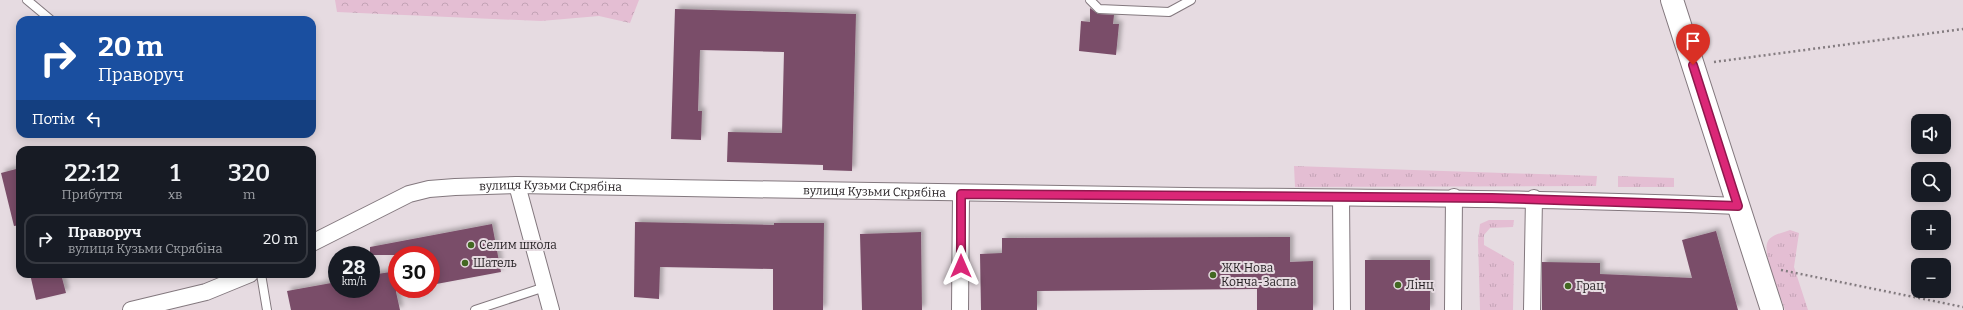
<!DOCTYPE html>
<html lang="uk">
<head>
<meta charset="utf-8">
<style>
	:root { --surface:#171b24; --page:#242831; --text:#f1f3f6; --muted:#9ea1a6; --line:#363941 }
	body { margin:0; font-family:Bitter,serif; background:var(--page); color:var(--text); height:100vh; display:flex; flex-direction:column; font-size:15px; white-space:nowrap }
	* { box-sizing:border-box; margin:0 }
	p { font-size:13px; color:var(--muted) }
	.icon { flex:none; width:22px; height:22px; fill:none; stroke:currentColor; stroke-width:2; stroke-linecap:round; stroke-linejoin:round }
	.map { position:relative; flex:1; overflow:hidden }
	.side { position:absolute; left:16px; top:146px; width:300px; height:132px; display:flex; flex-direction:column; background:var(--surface); border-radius:12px; box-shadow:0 2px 10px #0003 }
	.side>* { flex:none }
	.top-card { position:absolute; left:16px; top:16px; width:300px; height:122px; border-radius:12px; box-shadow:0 2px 10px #0003; background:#1a4fa0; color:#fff; overflow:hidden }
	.buttons { position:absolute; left:1911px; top:114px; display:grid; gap:8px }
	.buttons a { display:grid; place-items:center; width:40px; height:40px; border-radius:8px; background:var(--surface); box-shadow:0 2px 10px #0003; font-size:20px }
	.speed { position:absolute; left:328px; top:246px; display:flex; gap:8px; font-size:20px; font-weight:700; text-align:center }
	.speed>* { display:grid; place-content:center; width:52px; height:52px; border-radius:50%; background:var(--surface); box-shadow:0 2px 10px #0003; line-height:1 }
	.speed small { font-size:10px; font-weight:400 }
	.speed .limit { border:6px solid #d22; background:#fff; color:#111 }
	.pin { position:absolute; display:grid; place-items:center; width:34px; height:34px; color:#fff; margin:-41px -17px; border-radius:50% 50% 50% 0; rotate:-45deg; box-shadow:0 0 4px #0007 }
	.pin .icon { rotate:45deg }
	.me { position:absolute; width:44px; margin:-22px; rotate:0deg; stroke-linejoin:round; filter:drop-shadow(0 0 3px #0008) }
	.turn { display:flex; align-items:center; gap:14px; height:84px; padding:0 16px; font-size:18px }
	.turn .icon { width:52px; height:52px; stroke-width:2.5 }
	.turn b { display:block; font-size:28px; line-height:34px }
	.then { display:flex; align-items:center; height:38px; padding:0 16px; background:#0003; gap:8px; font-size:15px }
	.eta { display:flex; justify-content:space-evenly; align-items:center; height:68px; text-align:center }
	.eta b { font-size:24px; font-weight:600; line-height:28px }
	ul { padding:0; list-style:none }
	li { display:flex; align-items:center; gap:12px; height:50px; margin:0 8px 6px; padding:0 8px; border:2px solid var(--line); border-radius:12px }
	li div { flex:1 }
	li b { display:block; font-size:15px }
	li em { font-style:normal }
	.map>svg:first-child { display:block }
	.grass { fill:url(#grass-tufts) }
	.forest { fill:url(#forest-crowns) }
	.building { fill:#7a4e69; filter:url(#shadow) }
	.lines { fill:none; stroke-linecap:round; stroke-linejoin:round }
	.lane-casing { stroke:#83787e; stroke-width:10 }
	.street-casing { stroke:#83787e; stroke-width:18 }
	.secondary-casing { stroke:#83787e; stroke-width:24 }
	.path { stroke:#847c80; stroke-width:2.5; stroke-dasharray:2 3; stroke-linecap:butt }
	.lane { stroke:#fff; stroke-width:8 }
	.street { stroke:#fff; stroke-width:16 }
	.secondary { stroke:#fff; stroke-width:22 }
	.route-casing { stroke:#8e194d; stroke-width:10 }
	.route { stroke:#db2777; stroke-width:7 }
	.poi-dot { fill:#436822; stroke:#e6dbe1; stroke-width:1.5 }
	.labels { text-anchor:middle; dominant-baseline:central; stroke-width:4; stroke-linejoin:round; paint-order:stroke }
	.street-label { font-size:12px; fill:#241f22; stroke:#e6dbe1 }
	.poi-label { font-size:12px; fill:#241f22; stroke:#e6dbe1; text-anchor:start }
</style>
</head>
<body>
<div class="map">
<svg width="1963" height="310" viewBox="0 0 1963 310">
	<defs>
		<pattern id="grass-tufts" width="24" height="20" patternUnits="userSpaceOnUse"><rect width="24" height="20" fill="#e4bed3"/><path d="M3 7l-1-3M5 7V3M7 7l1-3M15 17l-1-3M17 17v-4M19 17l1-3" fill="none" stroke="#c3a3b5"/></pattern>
		<pattern id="forest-crowns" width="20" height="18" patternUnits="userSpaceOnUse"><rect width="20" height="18" fill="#e4bed3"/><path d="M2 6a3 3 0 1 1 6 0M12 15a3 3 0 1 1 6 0" fill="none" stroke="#c3a3b5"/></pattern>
		<filter id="shadow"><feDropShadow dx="3.5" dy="-3.5" stdDeviation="2" flood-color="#0004"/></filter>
	</defs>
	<rect width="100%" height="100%" fill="#e6dbe1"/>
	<!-- grass -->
	<path class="grass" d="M 1294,166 L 1597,176 L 1596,186 L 1295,187 Z
		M 1618,176 L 1674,178 L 1674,187 L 1618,187 Z
		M 1489,220 L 1514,220 L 1513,227 L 1490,228 L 1484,235 L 1484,245 L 1514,262 L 1513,310 L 1480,310 L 1478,240 L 1480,224 Z
		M 1790,230 L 1799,233 L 1794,267 L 1808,310 L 1785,310 C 1781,296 1761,253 1768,241 C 1772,234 1783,233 1790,230 Z"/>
	<!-- forest -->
	<path class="forest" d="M 335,0 L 639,0 L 630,23 L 599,16 L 541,21 L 337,12 Z"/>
	<!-- building -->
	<path class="building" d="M 1090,8 L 1098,14 L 1114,15 L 1113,24 L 1119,24 L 1116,55 L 1079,51 L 1081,21 L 1090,22 Z
		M 675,9 L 856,14 L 852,171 L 823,170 L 823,165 L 727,162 L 728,132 L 782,133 L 784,52 L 700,50 L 698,111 L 702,111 L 701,140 L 671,139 Z
		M 20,168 L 20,225 L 14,226 L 1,173 Z
		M 635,222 L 774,225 L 774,223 L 824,223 L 823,310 L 773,310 L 773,269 L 660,267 L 659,299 L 634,297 Z
		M 492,224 L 501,272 L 431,285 L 431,255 L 370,255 L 370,247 Z
		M 1716,231 L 1738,310 L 1542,310 L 1542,262 L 1600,263 L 1600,274 L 1692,278 L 1682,240 Z
		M 921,232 L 922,310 L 862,310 L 860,234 Z
		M 1290,237 L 1290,262 L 1313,261 L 1313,310 L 1257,310 L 1257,289 L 1037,291 L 1037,310 L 981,310 L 980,254 L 1002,253 L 1002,238 Z
		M 1365,260 L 1430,260 L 1430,310 L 1365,310 Z
		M 397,271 L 396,292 L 400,310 L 291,310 L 287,291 L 337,282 L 337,289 L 371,289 L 371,275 Z
		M 30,274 L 61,274 L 66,293 L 36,300 Z"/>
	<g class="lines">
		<!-- lane casing -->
		<g class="lane-casing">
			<path id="lane" d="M 27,0 L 51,20
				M 1090,0 L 1099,9 L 1169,12 L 1191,0
				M 261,274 L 267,310
				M 475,310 L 545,287"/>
		</g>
		<!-- street casing -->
		<g class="street-casing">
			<g id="street">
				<path d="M 517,185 L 551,310"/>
				<path d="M 1341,198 L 1342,310"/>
				<path id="s1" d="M 312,243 L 409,194 L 429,189 L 455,187 L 517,185 C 740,189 963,194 1186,196 C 1370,198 1554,198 1738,206"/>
				<path d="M 131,310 L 206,292 L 250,274"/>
				<path d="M 960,310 L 961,194"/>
				<path d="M 1453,310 L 1454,197"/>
				<path d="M 1532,310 L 1534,198"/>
			</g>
		</g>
		<!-- secondary casing -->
		<g class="secondary-casing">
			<path id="secondary" d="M 1672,0 L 1772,310"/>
		</g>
		<!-- path -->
		<path class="path" d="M 1714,62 L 1963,29
			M 1781,270 L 1963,307"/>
		<!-- lane -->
		<use href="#lane" class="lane"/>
		<!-- street -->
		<use href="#street" class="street"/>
		<!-- secondary -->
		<use href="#secondary" class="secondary"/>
	</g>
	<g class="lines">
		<!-- route casing -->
		<g class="route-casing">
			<path id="route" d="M 961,266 L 961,194 L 1492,198 L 1738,206 L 1693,65"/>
		</g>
		<!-- route -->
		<use href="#route" class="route"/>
	</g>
	<!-- markers -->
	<g class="poi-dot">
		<circle cx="471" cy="245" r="4"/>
		<circle cx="465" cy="263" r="4"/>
		<circle cx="1213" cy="275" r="4"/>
		<circle cx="1398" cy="285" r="4"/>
		<circle cx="1568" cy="286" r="4"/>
	</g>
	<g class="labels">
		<!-- street labels -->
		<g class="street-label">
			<text stroke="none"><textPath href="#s1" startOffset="251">вулиця Кузьми Скрябіна</textPath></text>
			<text stroke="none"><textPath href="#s1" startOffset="575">вулиця Кузьми Скрябіна</textPath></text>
		</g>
		<!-- poi labels -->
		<g class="poi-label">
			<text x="479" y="245">Селим школа</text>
			<text x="473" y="263">Шатель</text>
			<text x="1221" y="268">ЖК Нова<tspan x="1221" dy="14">Конча-Заспа</tspan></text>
			<text x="1406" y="285">Лінц</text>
			<text x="1576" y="286">Грац</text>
		</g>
	</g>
</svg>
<div class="buttons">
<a><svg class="icon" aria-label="sound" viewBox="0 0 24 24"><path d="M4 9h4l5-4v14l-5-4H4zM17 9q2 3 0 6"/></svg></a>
<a><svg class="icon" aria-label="search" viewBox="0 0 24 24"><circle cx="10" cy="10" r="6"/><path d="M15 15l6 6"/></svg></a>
<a>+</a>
<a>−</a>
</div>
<div class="speed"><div>28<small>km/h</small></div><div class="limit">30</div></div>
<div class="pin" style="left:1693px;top:65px;background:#d93025"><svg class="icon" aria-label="arrive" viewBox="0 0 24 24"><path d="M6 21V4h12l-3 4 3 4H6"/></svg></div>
<svg class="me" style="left:961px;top:266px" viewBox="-20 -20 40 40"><path d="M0-17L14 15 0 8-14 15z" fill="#db2777" stroke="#fff" stroke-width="4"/></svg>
<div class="top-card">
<div class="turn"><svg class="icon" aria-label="right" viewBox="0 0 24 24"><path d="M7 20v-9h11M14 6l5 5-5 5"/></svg><div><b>20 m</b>Праворуч</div></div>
<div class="then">Потім<svg class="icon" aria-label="left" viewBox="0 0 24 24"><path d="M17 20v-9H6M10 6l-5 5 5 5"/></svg></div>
</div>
<section class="side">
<div class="eta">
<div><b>22:12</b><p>Прибуття</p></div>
<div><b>1</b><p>хв</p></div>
<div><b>320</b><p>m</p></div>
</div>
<ul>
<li><svg class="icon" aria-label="right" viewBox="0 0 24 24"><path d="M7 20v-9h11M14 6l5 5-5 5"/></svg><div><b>Праворуч</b><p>вулиця Кузьми Скрябіна</p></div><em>20 m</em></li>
</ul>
</section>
</div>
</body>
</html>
